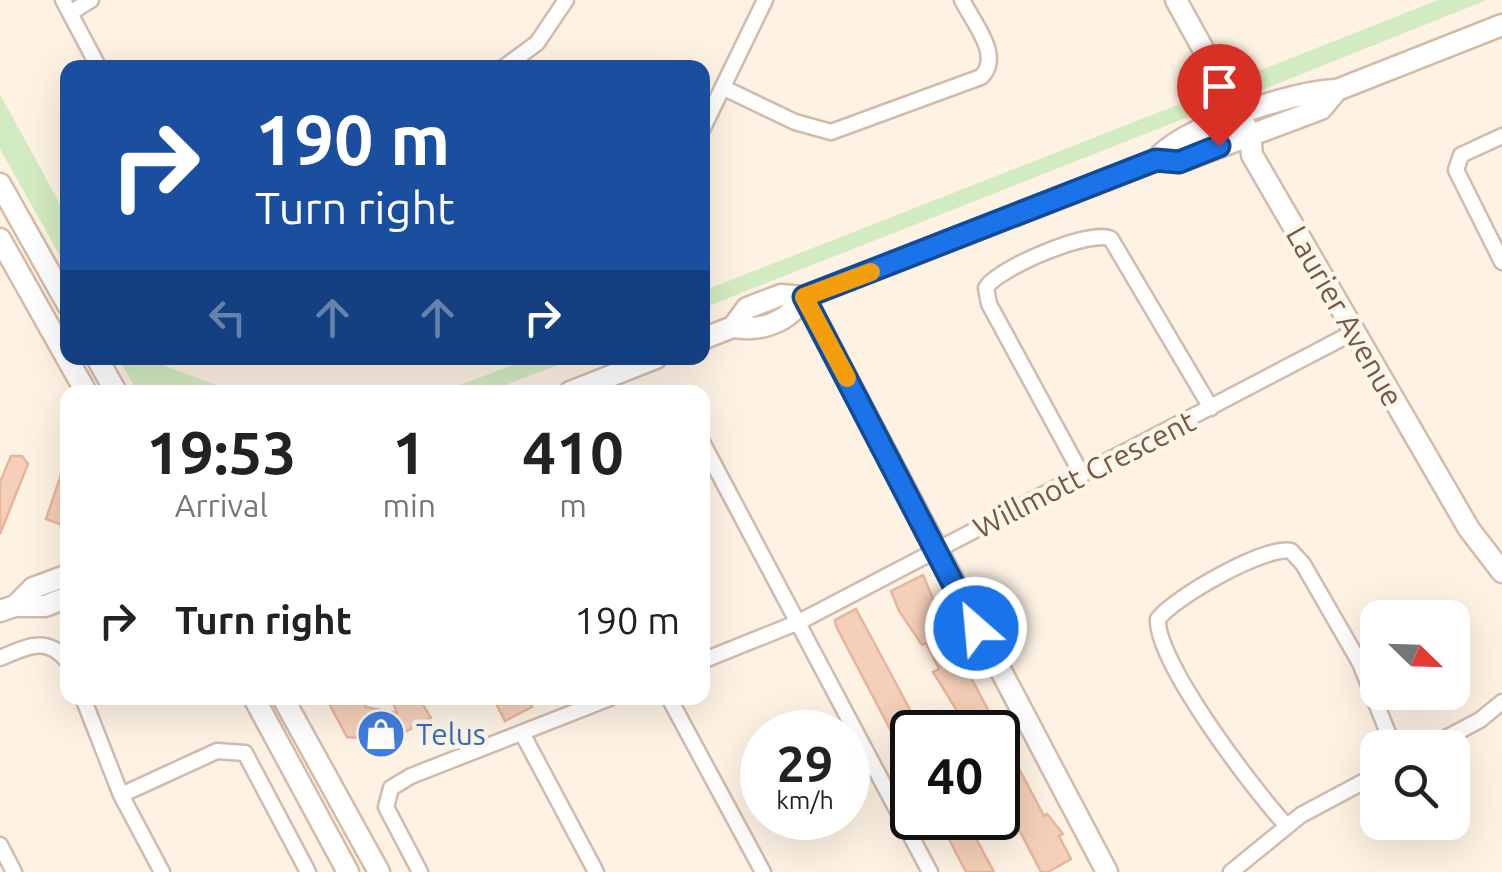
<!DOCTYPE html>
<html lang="en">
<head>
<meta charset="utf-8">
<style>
	:root { --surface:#fff; --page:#f2f2f2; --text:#222; --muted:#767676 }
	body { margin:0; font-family:Ubuntu,sans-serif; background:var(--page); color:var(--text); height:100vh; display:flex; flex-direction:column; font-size:38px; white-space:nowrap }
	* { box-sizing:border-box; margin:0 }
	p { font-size:32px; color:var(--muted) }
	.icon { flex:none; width:55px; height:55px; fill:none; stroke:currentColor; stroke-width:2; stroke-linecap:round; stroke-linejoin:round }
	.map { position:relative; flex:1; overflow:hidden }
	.sheet { position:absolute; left:60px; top:385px; width:650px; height:320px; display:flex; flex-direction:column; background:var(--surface); border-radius:20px; box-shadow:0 10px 40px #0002 }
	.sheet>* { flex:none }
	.guide { position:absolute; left:60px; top:60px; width:650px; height:305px; border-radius:20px; box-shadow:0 10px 40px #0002; background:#1a4fa0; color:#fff; overflow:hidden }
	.needle { width:65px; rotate:113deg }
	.fabs { position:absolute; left:1360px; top:600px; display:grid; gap:20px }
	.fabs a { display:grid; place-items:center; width:110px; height:110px; border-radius:20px; background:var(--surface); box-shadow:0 10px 40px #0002; font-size:50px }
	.speed { position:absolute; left:740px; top:710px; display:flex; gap:20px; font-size:50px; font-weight:700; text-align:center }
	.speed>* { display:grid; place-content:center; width:130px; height:130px; border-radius:50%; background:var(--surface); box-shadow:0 10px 40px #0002; line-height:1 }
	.speed small { font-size:25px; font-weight:400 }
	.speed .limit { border:5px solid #111; border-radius:15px; background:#fff; color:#111 }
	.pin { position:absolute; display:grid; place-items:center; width:85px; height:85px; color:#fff; margin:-102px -42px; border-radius:50% 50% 50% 0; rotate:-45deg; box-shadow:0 0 10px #0007 }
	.pin .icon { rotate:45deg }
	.me { position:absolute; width:110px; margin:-55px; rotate:333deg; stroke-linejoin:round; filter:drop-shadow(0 0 8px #0008) }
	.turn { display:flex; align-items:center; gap:35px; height:210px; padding:0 30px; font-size:45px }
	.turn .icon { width:130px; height:130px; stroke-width:2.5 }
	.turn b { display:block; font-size:70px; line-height:85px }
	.lanes { display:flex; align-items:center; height:95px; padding:0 30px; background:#0003; justify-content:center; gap:50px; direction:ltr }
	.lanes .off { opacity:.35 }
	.eta { display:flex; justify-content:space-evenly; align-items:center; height:170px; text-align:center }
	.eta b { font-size:60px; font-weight:700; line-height:70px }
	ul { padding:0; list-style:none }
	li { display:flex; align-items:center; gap:30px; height:130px; padding:0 30px }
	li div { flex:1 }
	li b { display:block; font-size:38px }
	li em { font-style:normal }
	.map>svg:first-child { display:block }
	.green { fill:#d3ebc0 }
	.building { fill:#f4cfb9; stroke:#e7b599; stroke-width:2.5 }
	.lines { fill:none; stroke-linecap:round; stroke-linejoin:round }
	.street-casing { stroke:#d1bbac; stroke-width:19 }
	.secondary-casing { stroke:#d4bba8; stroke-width:25 }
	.street { stroke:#fff; stroke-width:14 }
	.secondary { stroke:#fff; stroke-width:20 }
	.route-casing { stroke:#114b97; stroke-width:25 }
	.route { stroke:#1a73e8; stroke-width:18 }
	.slow { stroke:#f59e0b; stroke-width:18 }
	.labels { text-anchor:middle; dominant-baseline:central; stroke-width:9; stroke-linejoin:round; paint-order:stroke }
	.street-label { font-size:30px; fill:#765748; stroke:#fff6ea }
	.shop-label { font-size:30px; fill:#366cbe; stroke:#fff6ea; text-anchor:start }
</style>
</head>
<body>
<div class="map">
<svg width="1502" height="872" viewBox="0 0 1502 872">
	<rect width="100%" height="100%" fill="#fdf2e3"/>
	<!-- green -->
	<path class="green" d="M 1438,0 L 1487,0 L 1257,92 L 1241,78 Z
		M 0,94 L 67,217 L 67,268 L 0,149 Z
		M 1185,102 L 1188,117 L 703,308 L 703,291 Z
		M 118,358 L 144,358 L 235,392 L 138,392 Z
		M 531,358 L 576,358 L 487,392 L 442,392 Z"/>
	<!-- building -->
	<path class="building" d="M 11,456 L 22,456 L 28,464 L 0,534 L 0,482 Z
		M 67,457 L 68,457 L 68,527 L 46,519 Z
		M 923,575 L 947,632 L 1044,816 L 1047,814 L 1063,834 L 1059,836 L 1071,859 L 1048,872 L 1041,872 L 998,789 L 998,732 L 970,732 L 933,672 L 939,669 L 926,643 L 922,645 L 899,611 L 891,591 Z
		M 856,609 L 922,732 L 912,732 L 912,771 L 836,626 L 835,620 Z
		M 326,698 L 359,698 L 366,707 L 397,713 L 391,698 L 419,698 L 431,718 L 390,740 L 347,737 Z
		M 493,698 L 527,698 L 532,707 L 505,721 Z
		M 938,818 L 965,818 L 994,872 L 966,872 Z"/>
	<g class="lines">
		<!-- street casing -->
		<g class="street-casing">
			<path id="street" d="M 63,0 L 99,68
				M 70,13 L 91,0
				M 503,68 L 537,43 L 566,0
				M 724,88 L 795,122 L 831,132 L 981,77 C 1003,57 973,22 962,0
				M 702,130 L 765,0
				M 1502,136 L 1461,155 L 1456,170 L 1502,262
				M 702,442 L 930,872
				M 1082,475 L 989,304 L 986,288 C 997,268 1093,228 1111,239 L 1211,408
				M 0,658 C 27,647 47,635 68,662
				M 702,661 L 799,622 L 1354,332
				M 83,698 L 121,795 L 162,872
				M 669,698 L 763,872
				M 522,733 L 596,872
				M 1427,748 L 1480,720 L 1502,702
				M 121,795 L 217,751 L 245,753 L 308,872
				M 1287,826 C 1256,793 1155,661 1158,619 C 1173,598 1266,545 1291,551 L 1303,564 L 1360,663 L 1394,748
				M 0,845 L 14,872
				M 420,872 L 386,807 L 391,788 L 411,776 L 610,698
				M 1231,872 L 1301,815 L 1378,774"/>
		</g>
		<!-- secondary casing -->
		<g class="secondary-casing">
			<path id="secondary" d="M 1176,0 L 1250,134 L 1252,155 L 1469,529 L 1502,572
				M 1156,160 C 1181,128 1296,90 1337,90 L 1502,25
				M 0,184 L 68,305
				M 0,239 L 86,392
				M 804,297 L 1107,872
				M 733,327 C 761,332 789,322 804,297
				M 702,339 L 733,327 L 747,308 L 781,295 L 804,297 L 1156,160 L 1179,162 L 1321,109 L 1337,90
				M 97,358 L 116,392
				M 570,392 L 656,358
				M 15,606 L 45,606 L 68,597
				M 0,611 L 15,606 L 33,588 L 68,575
				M 254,698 L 348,872
				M 283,698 L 379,872"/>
		</g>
		<!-- street -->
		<use href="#street" class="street"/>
		<!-- secondary -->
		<use href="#secondary" class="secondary"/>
	</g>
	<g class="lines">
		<!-- route casing -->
		<g class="route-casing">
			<path id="route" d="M 976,628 L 804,297 L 1156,160 L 1179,162 L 1219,146"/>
		</g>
		<!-- route -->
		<use href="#route" class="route"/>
		<!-- slow -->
		<path class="slow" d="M 847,378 L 804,297 L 871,272"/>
	</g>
	<!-- icons -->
	<defs>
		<g id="shop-disc" transform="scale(2.5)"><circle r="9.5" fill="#3f7fe0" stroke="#fff6ea"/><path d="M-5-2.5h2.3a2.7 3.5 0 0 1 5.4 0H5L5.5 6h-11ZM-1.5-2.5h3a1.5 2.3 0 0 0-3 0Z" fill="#fff"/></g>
	</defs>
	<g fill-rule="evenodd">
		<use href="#shop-disc" x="381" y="734"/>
	</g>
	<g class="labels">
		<!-- street labels -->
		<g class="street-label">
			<text transform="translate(1345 316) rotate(60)">Laurier Avenue</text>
			<text transform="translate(1084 474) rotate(-27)">Willmott Crescent</text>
		</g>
		<!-- shop labels -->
		<g class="shop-label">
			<text x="416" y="734">Telus</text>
		</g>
	</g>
</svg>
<div class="fabs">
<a><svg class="needle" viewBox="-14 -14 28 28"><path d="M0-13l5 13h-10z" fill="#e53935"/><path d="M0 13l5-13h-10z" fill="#767676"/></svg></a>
<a><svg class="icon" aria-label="search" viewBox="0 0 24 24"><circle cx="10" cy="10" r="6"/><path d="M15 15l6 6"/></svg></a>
</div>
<div class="speed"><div>29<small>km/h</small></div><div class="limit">40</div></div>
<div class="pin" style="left:1219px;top:146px;background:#d93025"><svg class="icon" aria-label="arrive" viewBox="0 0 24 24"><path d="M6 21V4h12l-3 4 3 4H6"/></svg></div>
<svg class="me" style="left:976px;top:628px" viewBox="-20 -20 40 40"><circle r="17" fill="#1a73e8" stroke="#fff" stroke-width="3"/><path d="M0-11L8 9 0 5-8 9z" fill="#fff"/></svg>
<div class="guide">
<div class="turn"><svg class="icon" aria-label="right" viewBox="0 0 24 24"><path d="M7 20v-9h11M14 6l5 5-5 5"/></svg><div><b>190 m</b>Turn right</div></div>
<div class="lanes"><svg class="icon off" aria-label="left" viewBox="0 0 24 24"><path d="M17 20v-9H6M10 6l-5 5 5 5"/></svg><svg class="icon off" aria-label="ahead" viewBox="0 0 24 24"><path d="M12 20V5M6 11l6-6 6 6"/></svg><svg class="icon off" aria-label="ahead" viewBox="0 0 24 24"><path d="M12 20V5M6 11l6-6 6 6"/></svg><svg class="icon" aria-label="right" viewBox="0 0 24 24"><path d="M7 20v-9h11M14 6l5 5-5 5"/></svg></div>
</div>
<section class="sheet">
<div class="eta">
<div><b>19:53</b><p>Arrival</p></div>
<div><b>1</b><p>min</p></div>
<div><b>410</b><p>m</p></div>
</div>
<ul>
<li><svg class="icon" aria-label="right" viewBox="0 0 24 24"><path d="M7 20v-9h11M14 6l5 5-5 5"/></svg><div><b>Turn right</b></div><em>190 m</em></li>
</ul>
</section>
</div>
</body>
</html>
